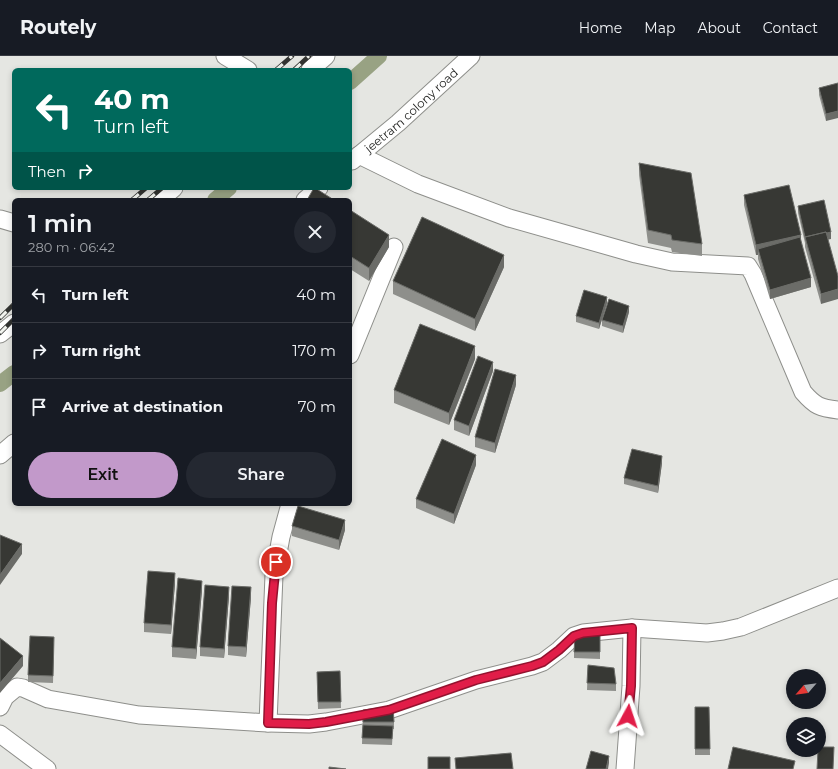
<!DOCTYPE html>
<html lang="en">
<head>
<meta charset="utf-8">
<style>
	:root { --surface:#171b24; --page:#242831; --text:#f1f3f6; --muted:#9ea1a6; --line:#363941; --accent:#c299ca }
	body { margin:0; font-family:Montserrat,sans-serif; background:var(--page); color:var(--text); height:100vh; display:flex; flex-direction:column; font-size:15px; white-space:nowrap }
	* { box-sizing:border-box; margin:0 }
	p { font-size:13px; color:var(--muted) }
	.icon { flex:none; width:22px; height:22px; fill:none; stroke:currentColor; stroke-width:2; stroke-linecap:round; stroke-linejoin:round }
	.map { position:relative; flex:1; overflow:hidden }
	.drawer { position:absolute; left:12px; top:142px; width:340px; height:308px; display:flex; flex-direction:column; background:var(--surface); border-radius:6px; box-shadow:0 2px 6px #0003 }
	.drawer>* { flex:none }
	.banner { position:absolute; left:12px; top:12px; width:340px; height:122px; border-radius:6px; box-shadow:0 2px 6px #0003; background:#00695c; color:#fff; overflow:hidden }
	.needle { width:26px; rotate:242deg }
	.fabs { position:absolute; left:786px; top:613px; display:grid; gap:8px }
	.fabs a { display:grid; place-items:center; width:40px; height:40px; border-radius:50%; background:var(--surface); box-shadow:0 2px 6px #0003; font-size:20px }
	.pin { position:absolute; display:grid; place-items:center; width:34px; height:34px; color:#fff; margin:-17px; border:2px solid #fff; border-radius:50%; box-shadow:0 1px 4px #0007 }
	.me { position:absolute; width:44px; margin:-22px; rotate:5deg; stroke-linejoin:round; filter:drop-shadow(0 0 3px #0008) }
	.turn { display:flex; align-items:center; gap:14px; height:84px; padding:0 16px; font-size:18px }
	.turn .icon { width:52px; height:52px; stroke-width:2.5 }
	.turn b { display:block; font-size:28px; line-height:34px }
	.then { display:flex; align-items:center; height:38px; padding:0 16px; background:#0003; gap:8px; font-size:15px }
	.round { display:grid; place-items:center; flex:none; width:42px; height:42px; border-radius:21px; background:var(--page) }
	.head { display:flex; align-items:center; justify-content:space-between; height:68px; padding:0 16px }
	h1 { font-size:24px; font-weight:600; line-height:30px }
	.primary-button { display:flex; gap:8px; margin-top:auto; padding:8px 16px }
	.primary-button a { flex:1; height:46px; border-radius:24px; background:var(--accent); color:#111; font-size:16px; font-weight:600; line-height:46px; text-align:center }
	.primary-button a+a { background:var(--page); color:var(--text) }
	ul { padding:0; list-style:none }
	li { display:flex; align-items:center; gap:12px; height:56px; padding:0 16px; border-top:1px solid var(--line) }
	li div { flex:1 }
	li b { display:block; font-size:15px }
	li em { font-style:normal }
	header { display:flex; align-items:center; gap:24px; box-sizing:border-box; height:56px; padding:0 20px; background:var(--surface); border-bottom:1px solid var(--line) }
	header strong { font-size:19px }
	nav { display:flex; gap:22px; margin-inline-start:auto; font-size:14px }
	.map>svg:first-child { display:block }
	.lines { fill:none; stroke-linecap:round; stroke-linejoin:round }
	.canal { stroke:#98a283; stroke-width:16 }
	.minor-casing { stroke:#8e8f8b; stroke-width:19 }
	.minor { stroke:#fff; stroke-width:17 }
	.rail-casing { stroke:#323331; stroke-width:4.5 }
	.rail { stroke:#f2f4ef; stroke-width:3; stroke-dasharray:9; stroke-linecap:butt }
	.wall { fill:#8e8f8b }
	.shaded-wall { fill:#6b6c68 }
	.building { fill:#373834; stroke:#6b6c68 }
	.route-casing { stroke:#92132f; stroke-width:10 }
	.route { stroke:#e11d48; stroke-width:7 }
	.labels { text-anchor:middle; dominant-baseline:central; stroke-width:4; stroke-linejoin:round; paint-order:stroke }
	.street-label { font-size:12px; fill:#1b1c1a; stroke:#f2f4ef }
</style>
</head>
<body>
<header>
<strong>Routely</strong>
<nav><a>Home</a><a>Map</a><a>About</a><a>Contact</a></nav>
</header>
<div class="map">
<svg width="838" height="713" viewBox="0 0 838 713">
	<rect width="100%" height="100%" fill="#e5e6e2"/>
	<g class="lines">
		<!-- canal -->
		<path class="canal" d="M 350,26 L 379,0
			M 215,144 L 229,132
			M 0,328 L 14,317"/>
		<!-- minor casing -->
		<g class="minor-casing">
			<g id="minor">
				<path d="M 225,0 L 248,14"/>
				<path d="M 310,14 L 326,0"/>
				<path d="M 359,99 L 418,128 L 509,162 L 636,198 L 672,206 L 748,210 L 753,218 L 803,336 C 815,350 820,352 838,354"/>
				<path id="s1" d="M 352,105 L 398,67 L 471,0"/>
				<path d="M 160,144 L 174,132"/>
				<path d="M 305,144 L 319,132"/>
				<path d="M 0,163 L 14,167"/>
				<path d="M 0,278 L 14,267"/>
				<path d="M 350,299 L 394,191"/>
				<path d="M 0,399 L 14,387"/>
				<path d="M 0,651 L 5,641 L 17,631 L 23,632 L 48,643 L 139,659 L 268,667 L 309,668 L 326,666 L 389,654 L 476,624 L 532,610 L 543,606 L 559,594 L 574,580 L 583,577 L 632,572 L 707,577 L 723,575 L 741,571 L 838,532"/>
				<path d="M 268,667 L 274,519 L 281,481 L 290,448"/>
				<path d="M 0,678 L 47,713"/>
				<path d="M 625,713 L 631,630 L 632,572"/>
			</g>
		</g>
		<!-- minor -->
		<use href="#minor" class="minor"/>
		<!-- rail casing -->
		<g class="rail-casing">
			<path id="rail" d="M 276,14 L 292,0
				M 294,14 L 309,0
				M 132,144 L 146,132
				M 148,144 L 162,132
				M 0,262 L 14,248
				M 0,277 L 14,263"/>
		</g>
		<!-- rail -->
		<use href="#rail" class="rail"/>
	</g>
	<!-- wall -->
	<path class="wall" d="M 838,27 L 826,65 L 819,39 L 819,32 Z
		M 639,107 L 702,188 L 702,200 L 672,196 L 671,192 L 648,187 L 639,119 Z
		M 744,139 L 801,186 L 811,231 L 770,243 L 758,203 L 758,199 L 756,199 L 744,149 Z
		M 798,150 L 831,183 L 828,183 L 821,248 L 805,191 L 805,187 L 798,157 Z
		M 350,154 L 389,191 L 369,225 L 350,213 Z
		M 504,211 L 475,275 L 393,238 L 393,225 Z
		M 607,247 L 599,273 L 576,266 L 576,260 Z
		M 629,256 L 623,277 L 602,270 L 602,264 Z
		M 475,303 L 449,369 L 394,347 L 394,334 Z
		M 493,315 L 469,380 L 454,374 L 454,364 Z
		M 516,329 L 495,397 L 475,391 L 475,381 Z
		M 662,407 L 658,437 L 624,428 L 624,422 Z
		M 476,409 L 454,468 L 416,452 L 416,443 Z
		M 292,470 L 345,474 L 339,494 L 292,480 Z
		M 175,527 L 171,578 L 144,576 L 144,567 Z
		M 202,534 L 196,603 L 172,601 L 172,591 Z
		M 229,540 L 224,602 L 200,600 L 200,591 Z
		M 251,541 L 246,601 L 228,599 L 228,590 Z
		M 600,572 L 600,603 L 574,602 L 574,596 Z
		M 54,587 L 53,627 L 28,626 L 28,619 Z
		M 588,609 L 616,628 L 616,635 L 587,634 Z
		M 340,615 L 341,652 L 318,653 L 317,616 Z
		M 695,651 L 709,651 L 710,699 L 695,699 Z
		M 363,654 L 394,666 L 394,673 L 393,673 L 392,689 L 362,688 Z"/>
	<!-- shaded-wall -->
	<path class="shaded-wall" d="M 838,55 L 838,62 L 826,65 L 826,58 Z
		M 831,176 L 831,183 L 807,188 L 805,182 Z
		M 389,179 L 389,191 L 369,225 L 369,212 Z
		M 801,179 L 801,188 L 758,193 L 758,199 L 756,199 L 756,189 Z
		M 504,199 L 504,211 L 475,275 L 475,263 Z
		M 811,222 L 811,231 L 770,243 L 770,234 Z
		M 838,233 L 838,243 L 821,248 L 821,238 Z
		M 607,241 L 607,247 L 599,273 L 599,267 Z
		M 629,250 L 629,256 L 623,277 L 623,270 Z
		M 475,290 L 475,303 L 449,369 L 449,357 Z
		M 493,306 L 493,315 L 469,380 L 469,370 Z
		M 516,319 L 516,329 L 495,397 L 495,387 Z
		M 476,399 L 476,409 L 454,468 L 454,458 Z
		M 662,400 L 662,407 L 658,437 L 658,430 Z
		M 345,464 L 345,474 L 339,494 L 339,484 Z
		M 22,488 L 22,498 L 0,529 L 0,519 Z
		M 175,517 L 175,527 L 171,578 L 171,569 Z
		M 202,525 L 202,534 L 196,603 L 196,593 Z
		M 229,531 L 229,540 L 224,602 L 224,593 Z
		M 251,531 L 251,541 L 246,601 L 246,591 Z
		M 23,600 L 23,610 L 0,637 L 0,627 Z
		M 609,700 L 609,707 L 608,713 L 606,713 Z"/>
	<!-- building -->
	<path class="building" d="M 838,27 L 838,55 L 826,58 L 819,32 Z
		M 639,107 L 691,117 L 702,188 L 672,184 L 671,179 L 648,174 Z
		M 789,129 L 801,179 L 756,189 L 744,139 Z
		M 314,132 L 315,132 L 334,144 L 307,144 Z
		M 824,144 L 831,176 L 827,177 L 826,176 L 805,181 L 798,150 Z
		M 350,154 L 389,179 L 369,212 L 350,200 Z
		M 422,161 L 504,199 L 475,263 L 393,225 Z
		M 826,176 L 838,220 L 838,233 L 821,238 L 805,181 Z
		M 800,181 L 811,222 L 770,234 L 758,193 Z
		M 584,234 L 607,241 L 599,267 L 576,260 Z
		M 609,243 L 629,250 L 623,270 L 602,264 Z
		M 420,268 L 475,290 L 449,357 L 394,334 Z
		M 478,300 L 493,306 L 469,370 L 454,364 Z
		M 495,313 L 516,319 L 495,387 L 475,381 Z
		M 442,383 L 476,399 L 454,458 L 416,443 Z
		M 632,393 L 662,400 L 658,430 L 624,422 Z
		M 298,450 L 345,464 L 339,484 L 292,470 Z
		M 0,479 L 22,488 L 0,519 Z
		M 148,515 L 175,517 L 171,569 L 144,567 Z
		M 178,522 L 202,525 L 196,593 L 172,591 Z
		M 205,529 L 229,531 L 224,593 L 200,591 Z
		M 232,530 L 251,531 L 246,591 L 228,590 Z
		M 600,572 L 600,596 L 574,596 L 575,578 Z
		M 30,580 L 54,581 L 53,620 L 28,619 Z
		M 0,582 L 23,600 L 0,627 Z
		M 588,609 L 614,612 L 616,628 L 587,627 Z
		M 340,615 L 341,646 L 318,646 L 317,616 Z
		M 393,650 L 394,666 L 363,666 L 363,654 Z
		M 695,651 L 709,651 L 710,693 L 695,693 Z
		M 363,669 L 393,670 L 392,683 L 362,682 Z
		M 733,691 L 795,705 L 793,713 L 728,713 Z
		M 819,691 L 834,691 L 833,713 L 817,713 L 818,694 L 819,694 Z
		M 591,695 L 609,700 L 606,713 L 586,713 Z
		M 511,697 L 513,713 L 456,713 L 455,702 Z
		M 428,701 L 450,701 L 450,713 L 428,713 Z
		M 329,711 L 346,713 L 329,713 Z"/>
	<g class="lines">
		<!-- route casing -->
		<g class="route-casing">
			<path id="route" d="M 276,506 L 272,547 L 268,667 L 309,668 L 326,666 L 389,654 L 476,624 L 532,610 L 543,606 L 559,594 L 574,580 L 583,577 L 632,572 L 631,630 L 628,660"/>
		</g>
		<!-- route -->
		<use href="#route" class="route"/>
	</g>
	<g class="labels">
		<!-- street labels -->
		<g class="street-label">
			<text stroke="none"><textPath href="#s1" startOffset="78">jeetram colony road</textPath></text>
		</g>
	</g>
</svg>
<div class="fabs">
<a><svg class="needle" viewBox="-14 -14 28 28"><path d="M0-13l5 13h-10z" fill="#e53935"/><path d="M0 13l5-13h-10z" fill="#9ea1a6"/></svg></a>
<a><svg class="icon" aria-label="layers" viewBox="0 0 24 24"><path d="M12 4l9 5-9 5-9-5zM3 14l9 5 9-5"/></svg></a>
</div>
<div class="pin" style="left:276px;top:506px;background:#d93025"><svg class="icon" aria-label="arrive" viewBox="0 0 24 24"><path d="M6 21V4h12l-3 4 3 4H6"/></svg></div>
<svg class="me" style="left:628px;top:660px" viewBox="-20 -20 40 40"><path d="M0-17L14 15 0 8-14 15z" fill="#e11d48" stroke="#fff" stroke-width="4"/></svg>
<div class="banner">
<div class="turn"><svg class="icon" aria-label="left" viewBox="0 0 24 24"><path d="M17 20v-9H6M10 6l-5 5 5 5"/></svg><div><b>40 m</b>Turn left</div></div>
<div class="then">Then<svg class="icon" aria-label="right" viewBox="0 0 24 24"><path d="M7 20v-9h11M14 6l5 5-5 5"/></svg></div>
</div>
<section class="drawer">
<div class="head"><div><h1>1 min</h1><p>280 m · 06:42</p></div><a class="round"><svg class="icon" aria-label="close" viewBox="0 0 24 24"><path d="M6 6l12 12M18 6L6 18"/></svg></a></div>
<ul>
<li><svg class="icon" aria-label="left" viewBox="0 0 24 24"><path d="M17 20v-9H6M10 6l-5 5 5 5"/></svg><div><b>Turn left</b></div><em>40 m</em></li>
<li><svg class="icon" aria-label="right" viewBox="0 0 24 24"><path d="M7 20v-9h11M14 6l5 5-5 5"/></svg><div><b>Turn right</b></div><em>170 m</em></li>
<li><svg class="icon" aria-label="arrive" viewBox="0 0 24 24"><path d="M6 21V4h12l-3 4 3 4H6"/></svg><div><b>Arrive at destination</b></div><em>70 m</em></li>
</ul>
<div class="primary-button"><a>Exit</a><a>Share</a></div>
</section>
</div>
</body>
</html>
